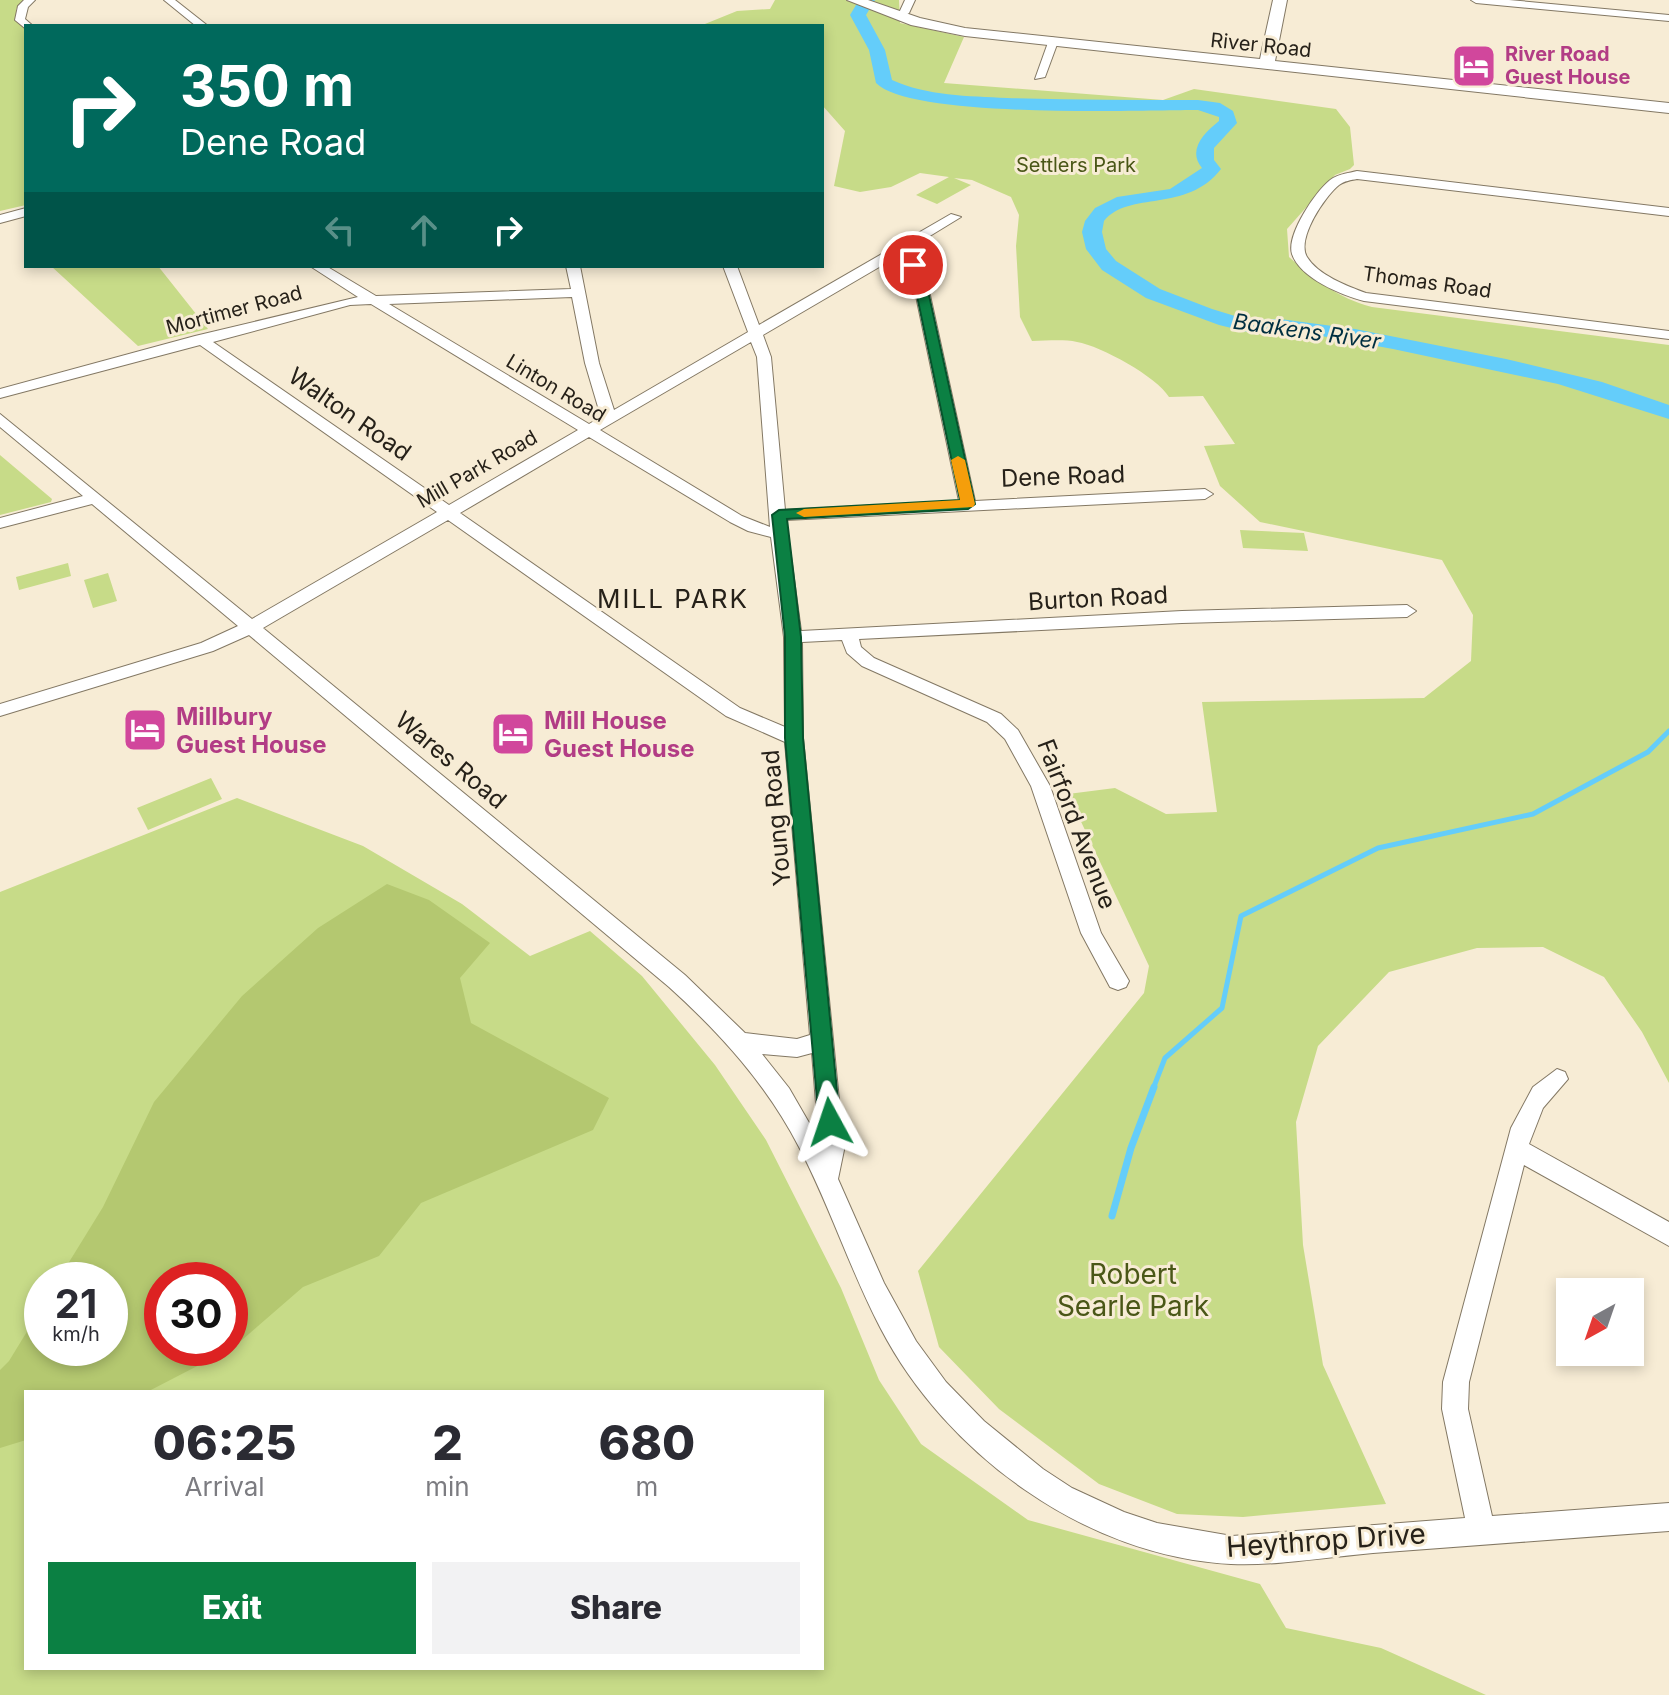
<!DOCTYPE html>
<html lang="en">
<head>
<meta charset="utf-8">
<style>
	:root { --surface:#fff; --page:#f2f2f3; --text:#2b2b33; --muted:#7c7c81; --accent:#0b8043 }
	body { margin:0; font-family:Inter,sans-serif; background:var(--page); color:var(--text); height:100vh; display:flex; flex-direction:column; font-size:30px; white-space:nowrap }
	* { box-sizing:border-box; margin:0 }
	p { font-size:26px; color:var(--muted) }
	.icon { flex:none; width:44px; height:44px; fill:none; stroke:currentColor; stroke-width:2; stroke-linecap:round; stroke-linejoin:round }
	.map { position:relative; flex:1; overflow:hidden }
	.sheet { position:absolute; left:24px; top:1390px; width:800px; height:280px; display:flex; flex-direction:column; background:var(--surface); border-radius:0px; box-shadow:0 4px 12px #0003 }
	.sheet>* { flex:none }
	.hud { position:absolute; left:24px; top:24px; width:800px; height:244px; border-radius:0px; box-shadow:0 4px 12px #0003; background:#00695c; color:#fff; overflow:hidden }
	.needle { width:52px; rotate:220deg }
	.fabs { position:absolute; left:1556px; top:1278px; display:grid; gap:16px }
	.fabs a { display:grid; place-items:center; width:88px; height:88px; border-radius:0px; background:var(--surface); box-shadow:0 4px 12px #0003; font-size:40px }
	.speed { position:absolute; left:24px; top:1262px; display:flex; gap:16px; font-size:40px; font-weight:700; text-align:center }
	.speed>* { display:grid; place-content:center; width:104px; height:104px; border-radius:50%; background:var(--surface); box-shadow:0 4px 12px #0003; line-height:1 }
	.speed small { font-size:20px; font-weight:400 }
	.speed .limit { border:12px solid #d22; background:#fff; color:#111 }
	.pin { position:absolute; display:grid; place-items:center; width:68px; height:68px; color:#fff; margin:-34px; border:4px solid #fff; border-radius:50%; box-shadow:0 2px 8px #0007 }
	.me { position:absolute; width:88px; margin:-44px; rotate:355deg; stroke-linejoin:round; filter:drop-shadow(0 0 6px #0008) }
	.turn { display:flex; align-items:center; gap:28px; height:168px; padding:0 24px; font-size:36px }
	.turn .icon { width:104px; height:104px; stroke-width:2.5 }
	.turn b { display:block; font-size:56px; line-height:68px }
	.lanes { display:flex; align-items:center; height:76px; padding:0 24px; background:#0003; justify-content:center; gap:40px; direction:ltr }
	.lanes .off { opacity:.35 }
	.eta { display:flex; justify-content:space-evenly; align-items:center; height:136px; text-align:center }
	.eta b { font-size:48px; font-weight:800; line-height:56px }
	.cta { display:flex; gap:16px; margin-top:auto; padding:16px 24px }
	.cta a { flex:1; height:92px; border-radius:0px; background:var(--accent); color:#fff; font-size:32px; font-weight:800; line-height:92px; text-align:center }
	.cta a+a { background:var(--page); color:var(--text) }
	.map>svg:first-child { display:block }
	.green { fill:#c7db88; fill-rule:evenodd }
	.forest { fill:#b4c870; fill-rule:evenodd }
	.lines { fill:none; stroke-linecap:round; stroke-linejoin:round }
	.stream-far1 { stroke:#64cdfa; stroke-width:5 }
	.stream { stroke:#64cdfa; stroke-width:7 }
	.river { fill:#64cdfa; fill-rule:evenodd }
	.street-casing { stroke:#837864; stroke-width:2 }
	.secondary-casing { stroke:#837864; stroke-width:2 }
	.street { fill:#fff; fill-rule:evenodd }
	.secondary { fill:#fff; fill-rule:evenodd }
	.route { fill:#0b8043; stroke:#07532c; stroke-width:2 }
	.slow { fill:#f59e0b }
	.labels { text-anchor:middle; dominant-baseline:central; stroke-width:6; stroke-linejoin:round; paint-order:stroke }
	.far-street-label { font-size:20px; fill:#262119; stroke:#f7ecd5 }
	.far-hotel-label { font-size:20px; font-weight:bold; fill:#b23c85; stroke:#f7ecd5; text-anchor:start }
	.far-park-label { font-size:20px; fill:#4a5717; stroke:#f7ecd5 }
	.far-water-label { font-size:22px; font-style:italic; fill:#002f41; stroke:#f7ecd5 }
	.street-label { font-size:24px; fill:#262119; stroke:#f7ecd5 }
	.hotel-label { font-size:24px; font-weight:bold; fill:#b23c85; stroke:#f7ecd5; text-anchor:start }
	.neighbourhood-label { font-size:26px; letter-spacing:2px; fill:#262119; stroke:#f7ecd5 }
	.near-park-label { font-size:28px; fill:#4a5717; stroke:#f7ecd5 }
	.near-street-label { font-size:28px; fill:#262119; stroke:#f7ecd5 }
</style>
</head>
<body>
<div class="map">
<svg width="1669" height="1695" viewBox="0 0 1669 1695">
	<rect width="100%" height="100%" fill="#f7ecd5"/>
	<!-- green -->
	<path class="green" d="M 0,0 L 26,0 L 16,9 L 16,16 L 26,28 L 26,205 L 0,211 Z
		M 775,0 L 899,0 L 900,23 L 964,37 L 944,83 L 1163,100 L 1194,89 L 1336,109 L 1350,127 L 1354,165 L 1350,169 L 1335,175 L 1287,229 L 1289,257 C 1315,280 1338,298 1372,307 L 1669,345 L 1669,1083 L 1642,1032 L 1604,977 L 1543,947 L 1477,948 L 1389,972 L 1318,1046 L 1296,1122 L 1303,1245 L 1323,1365 L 1386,1504 L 1243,1517 L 1177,1514 L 1099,1484 L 999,1409 L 939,1347 L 918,1271 L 1144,993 L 1149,966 L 1068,794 L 1115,788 L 1166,814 L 1217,812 L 1202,702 L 1424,698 L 1471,661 L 1473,615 L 1442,560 L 1260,522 L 1220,486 L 1204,446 L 1235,444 L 1203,396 L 1169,397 C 1157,377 1101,346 1077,342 C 1063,339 1046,341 1032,341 L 1020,317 L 1016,246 L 1019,215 L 1011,197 L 972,180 L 954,178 L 971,185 L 937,204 L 916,195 L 949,177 L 920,173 L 891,187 L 860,192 L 834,186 L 845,131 L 822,105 L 822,26 L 700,26 L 737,11 L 770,9 Z
		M 51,266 L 158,266 L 208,329 L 138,346 Z
		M 0,455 L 52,499 L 51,502 L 0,515 Z
		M 1240,530 L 1304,533 L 1308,551 L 1243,548 Z
		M 68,563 L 71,576 L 19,590 L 16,577 Z
		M 108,573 L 117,601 L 93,608 L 84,580 Z
		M 211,778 L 222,799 L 148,830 L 137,808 Z
		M 237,798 L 363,846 L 462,904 L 530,956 L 590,931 L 642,976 L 715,1065 L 766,1140 L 841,1288 L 879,1380 L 921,1444 L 1028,1520 L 1260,1584 L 1286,1628 L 1381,1648 L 1486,1695 L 0,1695 L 0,892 ZM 42,1280 L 110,1280 L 110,1348 L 42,1348 ZM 162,1280 L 230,1280 L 230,1348 L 162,1348 ZM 26,1392 L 822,1392 L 822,1668 L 26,1668 Z"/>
	<!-- forest -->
	<path class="forest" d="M 387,884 L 429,900 L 490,943 L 460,978 L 471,1023 L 609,1098 L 593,1130 L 421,1203 L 379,1256 L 303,1287 L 234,1347 L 147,1392 L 26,1392 L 26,1440 L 0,1448 L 0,1370 L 9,1361 L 42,1307 L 42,1348 L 110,1348 L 110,1280 L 58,1280 L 103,1207 L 154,1102 L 242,996 L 318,928 ZM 162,1280 L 230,1280 L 230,1348 L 162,1348 Z"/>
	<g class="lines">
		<!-- stream-far1 -->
		<path class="stream-far1" d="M 1153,1089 L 1165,1058 L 1222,1008 L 1241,916 L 1378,848 L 1533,814 L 1648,752 L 1669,731"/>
		<!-- stream -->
		<path class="stream" d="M 1112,1216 L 1131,1148 L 1154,1087"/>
		<!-- river -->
		<path class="river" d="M 859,0 L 875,0 L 866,15 L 885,50 L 892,80 C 927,96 968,96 1007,98 C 1071,100 1134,100 1198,100 L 1220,103 L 1233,111 L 1237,123 L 1214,148 L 1214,160 L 1221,169 C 1186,214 1129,190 1104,221 L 1102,232 L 1106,249 L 1116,261 L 1160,289 L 1212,309 L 1248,320 L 1280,319 L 1355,329 L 1506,359 L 1602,382 L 1669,405 L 1669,419 L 1558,384 L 1393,349 L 1316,335 L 1248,332 L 1219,325 L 1146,298 L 1102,270 L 1086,249 L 1082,232 L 1085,221 L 1095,208 L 1117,197 L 1170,189 L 1202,168 C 1187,150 1204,133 1219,121 L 1219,117 L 1198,110 C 1140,110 911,119 876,83 L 869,50 L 850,15 Z"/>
		<!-- street casing -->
		<g class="street-casing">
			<path id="street" d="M 24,0 L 35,0 L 28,7 L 25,19 L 33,26 L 26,26 L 26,29 L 15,20 L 18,6 Z
				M 164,0 L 175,0 L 208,26 L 196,26 Z
				M 905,0 L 915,0 L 909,13 L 904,16 L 899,13 Z
				M 1471,0 L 1509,0 L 1669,15 L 1669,21 L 1476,3 Z
				M 1050,37 L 1059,39 L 1045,77 L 1035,79 Z
				M 1357,171 L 1669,208 L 1669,216 L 1357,179 C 1351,180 1344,181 1339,185 C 1325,196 1296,239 1307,257 C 1318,275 1347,286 1366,293 L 1669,331 L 1669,339 L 1364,301 C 1341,295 1300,278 1292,254 C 1286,235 1317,188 1333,178 C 1340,174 1349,173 1357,171 Z
				M 26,208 L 26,216 L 0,223 L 0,215 Z
				M 951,214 L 961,217 L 902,253 L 918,262 L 926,277 L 975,501 L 1205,489 L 1213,494 L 1205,499 L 786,520 L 801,631 L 1182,611 L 1407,605 L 1416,611 L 1407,617 L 1182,623 L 859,639 L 861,647 L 874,658 L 1001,714 L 1018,730 L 1050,786 L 1101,933 L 1129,981 L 1126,987 L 1118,990 L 1110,987 L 1081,933 L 1031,786 L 1005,739 L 987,722 L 862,666 L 847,653 L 842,640 L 802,642 L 803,738 L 844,1150 L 838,1179 L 884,1283 L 916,1341 L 946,1382 L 984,1421 L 1043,1469 L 1072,1488 L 1124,1512 L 1157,1523 L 1232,1536 L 1465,1518 L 1442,1409 L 1443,1382 L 1511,1128 L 1533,1087 L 1557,1069 L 1565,1072 L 1568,1079 L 1543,1108 L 1529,1144 L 1669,1222 L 1669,1246 L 1524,1165 L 1469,1382 L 1468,1409 L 1492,1516 L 1669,1503 L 1669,1531 C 1570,1538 1472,1546 1373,1553 C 1328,1557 1276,1566 1231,1564 C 1087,1557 946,1454 881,1329 C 850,1270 830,1206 799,1147 C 767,1085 721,1034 669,987 L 249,635 L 213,651 L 0,716 L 0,704 L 201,643 L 238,626 L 92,504 L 0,528 L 0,518 L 83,496 L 0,427 L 0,414 L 252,619 L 437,512 L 200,345 L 0,398 L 0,389 L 195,336 L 358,297 L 310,266 L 326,266 L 376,296 L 571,289 L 566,266 L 580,266 L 599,363 L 614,410 L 748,332 L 723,266 L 737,266 L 759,325 ZM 893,259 L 908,267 L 912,277 L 959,501 L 785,510 L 771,357 L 763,335 ZM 572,297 L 585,363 L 601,417 L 589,424 L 389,304 ZM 371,304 L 578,430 L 449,505 L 213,342 L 350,305 ZM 751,342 L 757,357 L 770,527 L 742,516 L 600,430 ZM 589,437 L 730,522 L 748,531 L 771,537 L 784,637 L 785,727 L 740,708 L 460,513 ZM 448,520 L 726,716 L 785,742 L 810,1035 L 797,1039 L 745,1033 L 685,975 L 263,628 ZM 812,1053 L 819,1140 L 789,1088 L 762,1054 L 797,1057 Z"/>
		</g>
		<!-- secondary casing -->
		<g class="secondary-casing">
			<path id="secondary" d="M 847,0 L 868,0 L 920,18 L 965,28 L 1260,59 L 1273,0 L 1287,0 L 1275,61 L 1669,103 L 1669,113 L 965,36 L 911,25 Z"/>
		</g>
		<!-- street -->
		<use href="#street" class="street"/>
		<!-- secondary -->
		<use href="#secondary" class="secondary"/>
	</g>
	<!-- route -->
	<path class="route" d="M 913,261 L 917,262 L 925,277 L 975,504 L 968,509 L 787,519 L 801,637 L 803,738 L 840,1122 L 837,1129 L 830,1131 L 822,1129 L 819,1122 L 785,738 L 785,637 L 772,515 L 779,510 L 960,500 L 913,277 L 907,265 Z"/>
	<!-- slow -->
	<path class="slow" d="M 958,456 L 965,460 L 975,504 L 973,507 L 804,517 L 796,513 L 804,509 L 960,500 L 951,460 Z"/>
	<!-- icons -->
	<defs>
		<g id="hotel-square" transform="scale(2.3)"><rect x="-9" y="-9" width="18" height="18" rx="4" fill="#d1479c" stroke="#f7ecd5"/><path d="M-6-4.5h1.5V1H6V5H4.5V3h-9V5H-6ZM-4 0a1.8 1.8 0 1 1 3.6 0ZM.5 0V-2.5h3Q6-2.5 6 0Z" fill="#fff"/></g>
	</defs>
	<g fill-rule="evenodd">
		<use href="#hotel-square" x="1474" y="66"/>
		<use href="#hotel-square" x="145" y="730"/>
		<use href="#hotel-square" x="513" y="734"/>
	</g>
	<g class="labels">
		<!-- far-street labels -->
		<g class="far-street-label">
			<text transform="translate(1261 45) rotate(6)">River Road</text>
			<text transform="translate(1427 282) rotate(8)">Thomas Road</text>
			<text transform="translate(234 310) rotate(-15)">Mortimer Road</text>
			<text transform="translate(556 388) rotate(31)">Linton Road</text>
			<text transform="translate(477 469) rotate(-30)">Mill Park Road</text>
		</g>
		<!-- far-hotel labels -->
		<g class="far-hotel-label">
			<text x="1505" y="54">River Road<tspan x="1505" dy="23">Guest House</tspan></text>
		</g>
		<!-- far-park labels -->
		<g class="far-park-label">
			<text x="1076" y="165">Settlers Park</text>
		</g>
		<!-- far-water labels -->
		<g class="far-water-label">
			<text transform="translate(1307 331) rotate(8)">Baakens River</text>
		</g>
		<!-- street labels -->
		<g class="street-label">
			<text transform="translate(350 414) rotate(35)">Walton Road</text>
			<text transform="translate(1063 476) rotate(-2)">Dene Road</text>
			<text transform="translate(1098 598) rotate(-3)">Burton Road</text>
			<text transform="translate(451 760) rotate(40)">Wares Road</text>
			<text transform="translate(776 818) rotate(-95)">Young Road</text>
			<text transform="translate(1077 824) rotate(69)">Fairford Avenue</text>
		</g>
		<!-- hotel labels -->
		<g class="hotel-label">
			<text x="176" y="716">Millbury<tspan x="176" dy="28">Guest House</tspan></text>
			<text x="544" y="720">Mill House<tspan x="544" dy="28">Guest House</tspan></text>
		</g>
		<!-- neighbourhood labels -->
		<g class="neighbourhood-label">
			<text x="673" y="598">MILL PARK</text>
		</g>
		<!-- near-park labels -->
		<g class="near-park-label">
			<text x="1133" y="1274">Robert<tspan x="1133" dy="32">Searle Park</tspan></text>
		</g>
		<!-- near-street labels -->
		<g class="near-street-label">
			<text transform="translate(1326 1540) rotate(-4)">Heythrop Drive</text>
		</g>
	</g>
</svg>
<div class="fabs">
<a><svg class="needle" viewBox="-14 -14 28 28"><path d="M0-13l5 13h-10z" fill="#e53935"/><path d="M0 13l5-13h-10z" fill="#7c7c81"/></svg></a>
</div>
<div class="speed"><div>21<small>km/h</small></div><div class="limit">30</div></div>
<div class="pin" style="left:913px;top:265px;background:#d93025"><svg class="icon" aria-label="arrive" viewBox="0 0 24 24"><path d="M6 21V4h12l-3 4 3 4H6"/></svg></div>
<svg class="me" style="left:830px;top:1122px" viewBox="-20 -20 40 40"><path d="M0-17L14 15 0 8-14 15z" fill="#0b8043" stroke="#fff" stroke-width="4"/></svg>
<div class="hud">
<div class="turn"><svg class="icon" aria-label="right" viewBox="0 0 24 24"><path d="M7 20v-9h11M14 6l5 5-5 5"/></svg><div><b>350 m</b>Dene Road</div></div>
<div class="lanes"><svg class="icon off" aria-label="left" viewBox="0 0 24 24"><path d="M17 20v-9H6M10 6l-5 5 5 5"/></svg><svg class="icon off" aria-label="ahead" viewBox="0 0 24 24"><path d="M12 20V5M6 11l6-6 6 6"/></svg><svg class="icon" aria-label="right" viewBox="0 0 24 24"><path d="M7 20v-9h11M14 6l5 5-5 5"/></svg></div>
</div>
<section class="sheet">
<div class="eta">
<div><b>06:25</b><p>Arrival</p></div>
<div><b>2</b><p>min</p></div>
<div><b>680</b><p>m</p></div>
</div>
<div class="cta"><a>Exit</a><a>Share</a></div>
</section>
</div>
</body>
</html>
